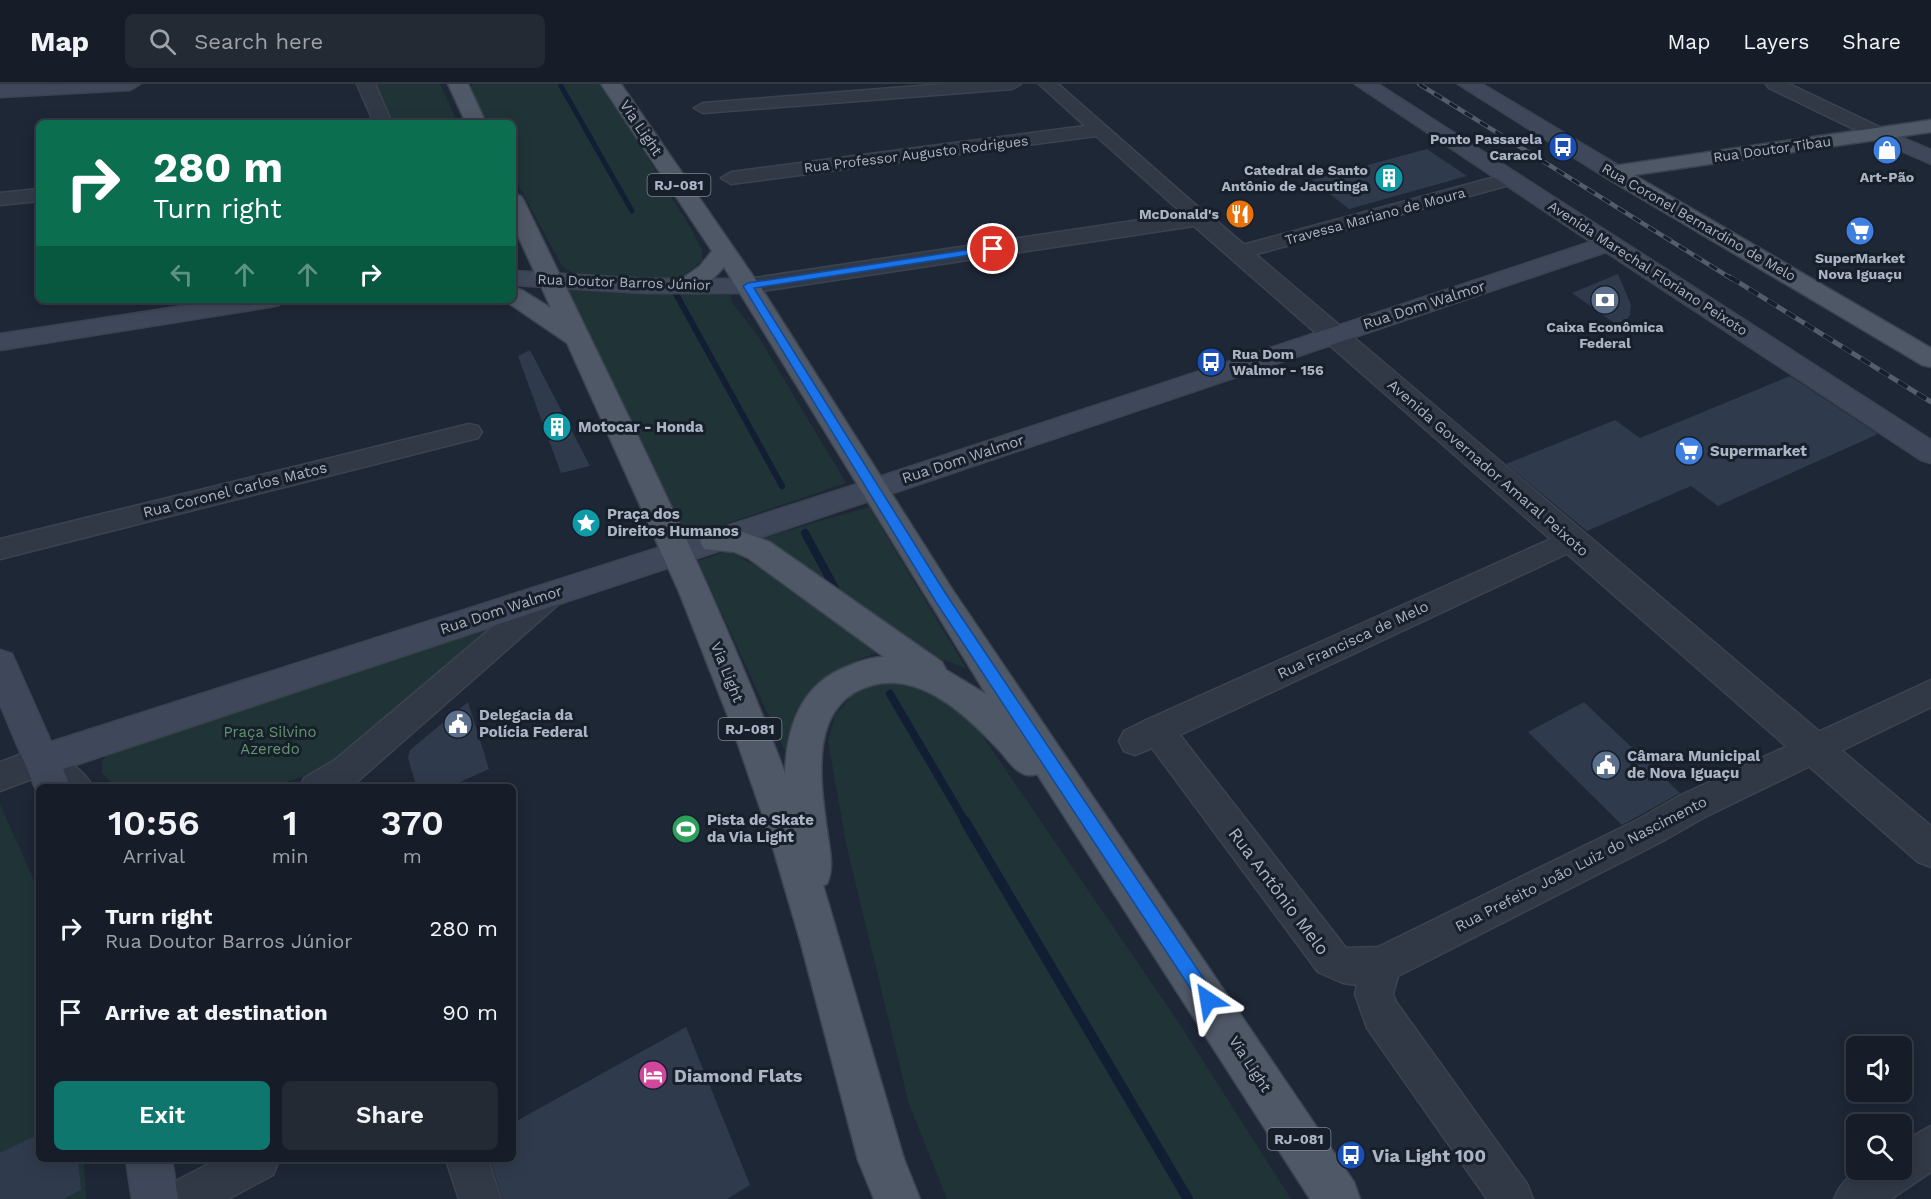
<!DOCTYPE html>
<html lang="en">
<head>
<meta charset="utf-8">
<style>
	:root { --surface:#161d28; --page:#232a34; --text:#f1f3f6; --muted:#9ea2a8; --line:#353b45; --accent:#0f766e }
	body { margin:0; font-family:"Work Sans",sans-serif; background:var(--page); color:var(--text); height:100vh; display:flex; flex-direction:column; font-size:22px; white-space:nowrap }
	* { box-sizing:border-box; margin:0 }
	p { font-size:20px; color:var(--muted) }
	.icon { flex:none; width:33px; height:33px; fill:none; stroke:currentColor; stroke-width:2; stroke-linecap:round; stroke-linejoin:round }
	.map { position:relative; flex:1; overflow:hidden }
	.details { position:absolute; left:36px; top:700px; width:480px; height:378px; display:flex; flex-direction:column; background:var(--surface); border-radius:9px; box-shadow:0 3px 15px #0003,0 0 0 2px var(--line) }
	.details>* { flex:none }
	.banner { position:absolute; left:36px; top:36px; width:480px; height:183px; border-radius:9px; box-shadow:0 3px 15px #0003,0 0 0 2px var(--line); background:#0b6e4f; color:#fff; overflow:hidden }
	.buttons { position:absolute; left:1846px; top:952px; display:grid; gap:12px }
	.buttons a { display:grid; place-items:center; width:66px; height:66px; border-radius:9px; background:var(--surface); box-shadow:0 3px 15px #0003,0 0 0 2px var(--line); font-size:30px }
	.pin { position:absolute; display:grid; place-items:center; width:51px; height:51px; color:#fff; margin:-26px; border:3px solid #fff; border-radius:50%; box-shadow:0 2px 6px #0007 }
	.me { position:absolute; width:66px; margin:-33px; rotate:327deg; stroke-linejoin:round; filter:drop-shadow(0 0 4px #0008) }
	.turn { display:flex; align-items:center; gap:21px; height:126px; padding:0 18px; font-size:27px }
	.turn .icon { width:78px; height:78px; stroke-width:2.5 }
	.turn b { display:block; font-size:42px; line-height:51px }
	.lanes { display:flex; align-items:center; height:57px; padding:0 18px; background:#0003; justify-content:center; gap:30px; direction:ltr }
	.lanes .off { opacity:.35 }
	.eta { display:flex; justify-content:space-evenly; align-items:center; height:102px; text-align:center }
	.eta b { font-size:36px; font-weight:600; line-height:42px }
	.action { display:flex; gap:12px; margin-top:auto; padding:12px 18px }
	.action a { flex:1; height:69px; border-radius:9px; background:var(--accent); color:#fff; font-size:24px; font-weight:600; line-height:69px; text-align:center }
	.action a+a { background:var(--page); color:var(--text) }
	ul { padding:0; list-style:none }
	li { display:flex; align-items:center; gap:18px; height:84px; padding:0 18px }
	li div { flex:1 }
	li b { display:block; font-size:22px }
	li em { font-style:normal }
	header { display:flex; align-items:center; gap:36px; box-sizing:border-box; height:84px; padding:0 30px; background:var(--surface); border-bottom:2px solid var(--line) }
	header strong { font-size:28px }
	nav { display:flex; gap:33px; margin-inline-start:auto; font-size:21px }
	.search { width:420px; height:54px; background:var(--page); display:flex; align-items:center; gap:15px; box-sizing:border-box; padding:0 21px; border-radius:9px; color:var(--muted); font-size:22px }
	.map>svg:first-child { display:block }
	.green { fill:#203437 }
	.lines { fill:none; stroke-linecap:round; stroke-linejoin:round }
	.stream-far3 { stroke:#121e33; stroke-width:5 }
	.stream-far2 { stroke:#121e33; stroke-width:6 }
	.stream-far1 { stroke:#121e33; stroke-width:8 }
	.stream { stroke:#121e33; stroke-width:10 }
	.building { fill:#2f3b4d }
	.minor-casing { stroke:#3b4350; stroke-width:3 }
	.tertiary-casing { stroke:#3b4350; stroke-width:3 }
	.secondary-casing { stroke:#3b4350; stroke-width:3 }
	.primary-casing { stroke:#3b4350; stroke-width:3 }
	.minor { fill:#313947; fill-rule:evenodd }
	.tertiary { fill:#313947; fill-rule:evenodd }
	.secondary { fill:#3f485a; fill-rule:evenodd }
	.primary { fill:#4f5867; fill-rule:evenodd }
	.rail-far1-casing { stroke:#535d6e; stroke-width:4.5 }
	.rail-casing { stroke:#535d6e; stroke-width:5 }
	.rail-far1 { stroke:#171f2b; stroke-width:3; stroke-dasharray:9; stroke-linecap:butt }
	.rail { stroke:#171f2b; stroke-width:4; stroke-dasharray:11; stroke-linecap:butt }
	.route { fill:#1a73e8; stroke:#114b97; stroke-width:1.5 }
	.labels { text-anchor:middle; dominant-baseline:central; stroke-width:6; stroke-linejoin:round; paint-order:stroke }
	.far-poi-label { font-size:14px; font-weight:bold; fill:#abb4c4; stroke:#171f2b; text-anchor:end }
	.far-street-label { font-size:14px; fill:#abb4c4; stroke:#171f2b }
	.shield { fill:#171f2b; stroke:#7f8796; stroke-width:1.5 }
	.shield-label { font-size:14px; font-weight:bold; fill:#abb4c4 }
	.street-label { font-size:15px; fill:#abb4c4; stroke:#171f2b }
	.poi-label { font-size:15px; font-weight:bold; fill:#abb4c4; stroke:#171f2b; text-anchor:start }
	.park-label { font-size:15px; fill:#62956f; stroke:#171f2b }
	.near-street-label { font-size:18px; fill:#abb4c4; stroke:#171f2b }
	.near-poi-label { font-size:18px; font-weight:bold; fill:#abb4c4; stroke:#171f2b; text-anchor:start }
</style>
</head>
<body>
<header>
<strong>Map</strong>
<div class="search"><svg class="icon" aria-label="search" viewBox="0 0 24 24"><circle cx="10" cy="10" r="6"/><path d="M15 15l6 6"/></svg>Search here</div>
<nav><a>Map</a><a>Layers</a><a>Share</a></nav>
</header>
<div class="map">
<svg width="1931" height="1115" viewBox="0 0 1931 1115">
	<rect width="100%" height="100%" fill="#1e2736"/>
	<!-- green -->
	<path class="green" d="M 370,0 L 440,0 L 458,39 L 388,39 Z
		M 473,0 L 602,0 L 690,143 L 702,166 L 702,177 L 683,192 L 656,196 L 589,193 L 574,190 L 562,182 L 513,91 L 513,39 L 484,39 L 468,5 Z
		M 565,204 L 730,211 L 733,220 L 758,252 L 846,399 L 684,454 Z
		M 869,423 L 966,584 L 922,568 L 754,456 Z
		M 728,467 L 777,494 L 878,569 C 840,581 799,601 791,644 C 789,654 789,666 789,676 L 698,477 Z
		M 498,539 L 340,674 L 306,691 L 271,704 L 115,703 L 102,689 L 102,677 L 110,667 Z
		M 904,596 L 964,625 L 1177,936 L 1291,1115 L 947,1115 L 909,1020 L 847,764 L 828,657 L 835,631 L 853,611 L 878,598 Z
		M 0,720 L 39,808 L 39,1076 L 84,1076 L 86,1115 L 0,1115 Z"/>
	<g class="lines">
		<!-- stream-far3 -->
		<path class="stream-far3" d="M 561,2 L 632,127"/>
		<!-- stream-far2 -->
		<path class="stream-far2" d="M 676,210 L 782,402"/>
		<!-- stream-far1 -->
		<path class="stream-far1" d="M 805,449 L 836,506
			M 890,610 L 966,739"/>
		<!-- stream -->
		<path class="stream" d="M 965,737 L 1188,1115"/>
	</g>
	<!-- building -->
	<path class="building" d="M 1427,65 L 1467,92 L 1349,125 L 1312,96 Z
		M 1618,190 L 1631,221 L 1630,231 L 1621,244 L 1572,209 Z
		M 530,266 L 590,382 L 561,389 L 518,272 Z
		M 1790,292 L 1878,350 L 1718,422 L 1691,402 L 1587,447 L 1506,380 L 1615,336 L 1640,354 Z
		M 468,618 L 489,685 L 447,704 L 417,704 L 408,674 L 410,666 Z
		M 1584,618 L 1626,658 L 1680,709 L 1622,741 L 1528,648 Z
		M 686,943 L 750,1101 L 727,1115 L 503,1115 L 490,1076 L 513,1076 L 513,1039 Z
		M 39,1050 L 39,1076 L 78,1076 L 81,1106 L 63,1115 L 0,1115 L 0,1069 Z"/>
	<g class="lines">
		<!-- minor casing -->
		<g class="minor-casing">
			<path id="minor" d="M 357,0 L 375,0 L 392,39 L 374,39 Z
				M 944,0 L 1021,0 L 1012,5 L 703,29 L 694,24 L 703,19 Z
				M 1039,0 L 1058,0 L 1206,130 L 1209,134 L 1206,138 L 1192,138 L 1096,52 L 731,100 L 721,94 L 731,88 L 1085,42 Z
				M 1766,0 L 1789,0 L 1886,46 L 1888,50 L 1879,56 L 1872,54 L 1769,4 Z
				M 1510,89 L 1517,91 L 1520,95 L 1517,99 L 1239,175 L 1231,174 L 1228,169 L 1231,164 Z
				M 39,105 L 39,117 L 0,121 L 0,109 Z
				M 469,340 L 478,342 L 482,348 L 478,354 L 0,475 L 0,455 Z
				M 1571,446 L 1581,449 L 1585,456 L 1581,463 L 1180,651 L 1346,864 L 1378,863 L 1637,736 L 1681,711 L 1931,596 L 1931,623 L 1705,733 L 1661,758 L 1398,892 L 1393,910 L 1396,918 L 1527,1100 L 1533,1115 L 1487,1115 L 1367,944 L 1355,910 L 1357,901 L 1343,899 L 1318,888 L 1152,664 L 1135,671 L 1124,667 L 1119,657 L 1124,647 L 1146,636 Z
				M 551,499 L 561,502 L 565,510 L 561,518 L 359,696 L 346,704 L 300,704 L 304,694 L 335,676 L 541,502 Z
				M 40,663 C 59,670 85,685 93,704 L 51,704 L 37,693 L 0,707 L 0,678 Z
				M 1931,1042 L 1931,1088 L 1891,1115 L 1834,1115 C 1848,1081 1870,1086 1902,1086 L 1902,1058 Z
				M 216,1076 L 279,1076 L 273,1091 L 228,1115 L 164,1115 L 170,1100 Z
				M 446,1076 L 488,1076 L 501,1115 L 459,1115 Z"/>
		</g>
		<!-- tertiary casing -->
		<g class="tertiary-casing">
			<path id="tertiary" d="M 1199,127 L 1207,129 L 1931,742 L 1931,783 L 1918,778 L 1194,142 L 748,209 L 739,207 L 736,202 L 739,197 L 748,195 Z"/>
		</g>
		<!-- secondary casing -->
		<g class="secondary-casing">
			<path id="secondary" d="M 140,0 L 130,6 L 0,13 L 0,1 Z
				M 1355,0 L 1378,0 L 1931,356 L 1931,379 L 1921,376 L 1606,168 L 884,412 L 63,685 L 71,704 L 39,704 L 39,713 L 0,620 L 0,566 L 12,570 L 51,658 L 864,398 L 1591,158 Z
				M 1458,0 L 1482,0 L 1621,83 L 1624,88 L 1621,93 L 1605,93 Z
				M 1879,44 L 1931,66 L 1931,80 L 1872,54 L 1869,50 L 1872,46 Z
				M 513,187 L 646,195 L 748,195 L 757,197 L 760,202 L 757,207 L 748,209 L 646,209 L 513,201 Z
				M 222,216 L 282,216 L 279,221 L 270,223 L 0,266 L 0,250 Z
				M 126,1076 L 172,1076 L 178,1115 L 132,1115 Z"/>
		</g>
		<!-- primary casing -->
		<g class="primary-casing">
			<path id="primary" d="M 448,0 L 468,0 L 486,39 L 466,39 Z
				M 601,0 L 621,0 L 760,202 L 952,505 L 1354,1098 L 1360,1115 L 1310,1115 L 1037,690 C 1031,692 1026,692 1020,688 C 1012,684 1005,672 998,665 C 968,633 922,588 873,601 C 808,618 820,695 827,746 C 829,765 835,782 827,800 L 823,801 L 904,1075 L 920,1115 L 874,1115 L 858,1076 L 800,856 L 768,747 L 731,640 L 679,508 L 567,259 L 504,216 L 513,216 L 513,204 L 522,206 L 551,224 L 513,141 L 513,110 L 521,112 L 524,117 C 615,306 711,493 785,689 C 787,641 801,600 848,582 C 860,577 871,573 884,573 L 748,474 L 734,468 L 704,465 L 700,457 L 704,449 L 715,446 L 737,446 L 770,458 L 942,578 L 946,586 L 986,610 L 724,183 C 712,197 694,212 675,207 L 672,202 L 700,182 L 712,167 Z
				M 1931,36 L 1931,48 L 1634,91 L 1931,264 L 1931,283 L 1922,281 L 1605,93 L 1602,88 L 1605,83 L 1613,82 Z"/>
		</g>
		<!-- minor -->
		<use href="#minor" class="minor"/>
		<!-- tertiary -->
		<use href="#tertiary" class="tertiary"/>
		<!-- secondary -->
		<use href="#secondary" class="secondary"/>
		<!-- primary -->
		<use href="#primary" class="primary"/>
		<!-- rail-far1 casing -->
		<g class="rail-far1-casing">
			<path id="rail-far1" d="M 1419,0 L 1732,195"/>
		</g>
		<!-- rail casing -->
		<g class="rail-casing">
			<path id="rail" d="M 1730,193 L 1931,318"/>
		</g>
		<!-- rail-far1 -->
		<use href="#rail-far1" class="rail-far1"/>
		<!-- rail -->
		<use href="#rail" class="rail"/>
	</g>
	<!-- route -->
	<path class="route" d="M 993,162 L 998,165 L 996,167 L 754,204 L 946,510 L 1214,910 L 1216,916 L 1214,922 L 1208,925 L 1202,922 L 936,518 L 743,202 L 748,199 Z"/>
	<!-- icons -->
	<defs>
		<g id="bus-disc" transform="scale(1.5)"><circle r="9.5" fill="#1a4fb4" stroke="#171f2b"/><path d="M-5-6H5V4H4V6H2V4H-2V6H-4V4H-5ZM-3.5-4V0h7V-4ZM-3.5 1.2v1.5H-2V1.2ZM2 1.2v1.5H3.5V1.2Z" fill="#fff"/></g>
		<g id="shop-disc" transform="scale(1.5)"><circle r="9.5" fill="#3f7fe0" stroke="#171f2b"/><path d="M-5-2.5h2.3a2.7 3.5 0 0 1 5.4 0H5L5.5 6h-11ZM-1.5-2.5h3a1.5 2.3 0 0 0-3 0Z" fill="#fff"/></g>
		<g id="building-disc" transform="scale(1.5)"><circle r="9.5" fill="#0f9aa8" stroke="#171f2b"/><path d="M-4-6H4V6H1V3H-1V6H-4ZM-2.5-4.3h1.7v1.8h-1.7ZM.8-4.3h1.7v1.8H.8ZM-2.5-1h1.7V.8h-1.7ZM.8-1h1.7V.8H.8Z" fill="#fff"/></g>
		<g id="restaurant-disc" transform="scale(1.5)"><circle r="9.5" fill="#e8710a" stroke="#171f2b"/><path d="M-5-6h1v4h1v-4h1v4h1v-4h1v5L-1.5 .5V6h-2V.5L-5-1ZM5-6V6H3V1.5H1.5Q1.5-4 5-6Z" fill="#fff"/></g>
		<g id="supermarket-disc" transform="scale(1.5)"><circle r="9.5" fill="#3f7fe0" stroke="#171f2b"/><path d="M-6-5.5h2.5l.6 2H6L4.5 2H-2.5L-4.4-4H-6ZM-1.5 3.2a1.3 1.3 0 1 0 .1 0ZM3 3.2a1.3 1.3 0 1 0 .1 0Z" fill="#fff"/></g>
		<g id="bank-disc" transform="scale(1.5)"><circle r="9.5" fill="#5c6f8a" stroke="#171f2b"/><path d="M-6-4H6V4H-6ZM0-2.3a2.3 2.3 0 1 0 0 4.6a2.3 2.3 0 1 0 0-4.6Z" fill="#fff"/></g>
		<g id="sight-disc" transform="scale(1.5)"><circle r="9.5" fill="#0f9aa8" stroke="#171f2b"/><path d="M0-6L1.8-2.2L6-1.7L2.9 1.2L3.7 5.4L0 3.3L-3.7 5.4L-2.9 1.2L-6-1.7L-1.8-2.2Z" fill="#fff"/></g>
		<g id="civic-disc" transform="scale(1.5)"><circle r="9.5" fill="#5c6f8a" stroke="#171f2b"/><path d="M-.6-6.5H3V-4.5H.6V-3L4-1V1h2V6H-6V1h2V-1L-.6-3ZM-1.2 2.5V6h2.4V2.5Z" fill="#fff"/></g>
		<g id="stadium-disc" transform="scale(1.5)"><circle r="9.5" fill="#2e9e5b" stroke="#171f2b"/><path d="M0-5a6.5 5 0 1 0 0 10a6.5 5 0 1 0 0-10ZM-3.5-1.8h7v3.6h-7Z" fill="#fff"/></g>
		<g id="hotel-disc" transform="scale(1.5)"><circle r="9.5" fill="#d1479c" stroke="#171f2b"/><path d="M-6-4.5h1.5V1H6V5H4.5V3h-9V5H-6ZM-4 0a1.8 1.8 0 1 1 3.6 0ZM.5 0V-2.5h3Q6-2.5 6 0Z" fill="#fff"/></g>
	</defs>
	<g fill-rule="evenodd">
		<use href="#bus-disc" x="1563" y="63"/>
		<use href="#shop-disc" x="1887" y="66"/>
		<use href="#building-disc" x="1389" y="94"/>
		<use href="#restaurant-disc" x="1240" y="130"/>
		<use href="#supermarket-disc" x="1860" y="147"/>
		<use href="#bank-disc" x="1605" y="216"/>
		<use href="#bus-disc" x="1211" y="278"/>
		<use href="#building-disc" x="557" y="343"/>
		<use href="#supermarket-disc" x="1689" y="367"/>
		<use href="#sight-disc" x="586" y="439"/>
		<use href="#civic-disc" x="458" y="640"/>
		<use href="#civic-disc" x="1606" y="681"/>
		<use href="#stadium-disc" x="686" y="745"/>
		<use href="#hotel-disc" x="653" y="991"/>
		<use href="#bus-disc" x="1351" y="1071"/>
	</g>
	<g class="labels">
		<!-- far-poi labels -->
		<g class="far-poi-label">
			<text x="1542" y="55">Ponto Passarela<tspan x="1542" dy="16">Caracol</tspan></text>
			<text x="1368" y="86">Catedral de Santo<tspan x="1368" dy="16">Antônio de Jacutinga</tspan></text>
			<text x="1887" y="93" text-anchor="middle">Art-Pão</text>
			<text x="1219" y="130">McDonald's</text>
			<text x="1860" y="174" text-anchor="middle">SuperMarket<tspan x="1860" dy="16">Nova Iguaçu</tspan></text>
			<text x="1605" y="243" text-anchor="middle">Caixa Econômica<tspan x="1605" dy="16">Federal</tspan></text>
			<text x="1232" y="270" text-anchor="start">Rua Dom<tspan x="1232" dy="16">Walmor - 156</tspan></text>
		</g>
		<!-- far-street labels -->
		<g class="far-street-label">
			<text transform="translate(1772 65) rotate(-8)">Rua Doutor Tibau</text>
			<text transform="translate(916 70) rotate(-7)">Rua Professor Augusto Rodrigues</text>
			<text transform="translate(1375 132) rotate(-15)">Travessa Mariano de Moura</text>
			<text transform="translate(1699 138) rotate(30)">Rua Coronel Bernardino de Melo</text>
			<text transform="translate(1648 184) rotate(33)">Avenida Marechal Floriano Peixoto</text>
			<text transform="translate(624 198) rotate(2)">Rua Doutor Barros Júnior</text>
		</g>
		<!-- shield labels -->
		<g class="shield">
			<rect x="647.5" y="90" width="63" height="22" rx="4.5"/>
			<rect x="718.5" y="634" width="63" height="22" rx="4.5"/>
			<rect x="1267.5" y="1044" width="63" height="22" rx="4.5"/>
		</g>
		<g class="shield-label">
			<text x="679" y="101">RJ-081</text>
			<text x="750" y="645">RJ-081</text>
			<text x="1299" y="1055">RJ-081</text>
		</g>
		<!-- street labels -->
		<g class="street-label">
			<text transform="translate(641 44) rotate(56)">Via Light</text>
			<text transform="translate(1424 221) rotate(-18)">Rua Dom Walmor</text>
			<text transform="translate(963 375) rotate(-18)">Rua Dom Walmor</text>
			<text transform="translate(1488 384) rotate(41)">Avenida Governador Amaral Peixoto</text>
			<text transform="translate(235 406) rotate(-14)">Rua Coronel Carlos Matos</text>
			<text transform="translate(501 526) rotate(-18)">Rua Dom Walmor</text>
			<text transform="translate(1353 556) rotate(-25)">Rua Francisca de Melo</text>
			<text transform="translate(727 588) rotate(68)">Via Light</text>
			<text transform="translate(1581 780) rotate(-27)">Rua Prefeito João Luiz do Nascimento</text>
			<text transform="translate(1250 980) rotate(57)">Via Light</text>
		</g>
		<!-- poi labels -->
		<g class="poi-label">
			<text x="578" y="343">Motocar - Honda</text>
			<text x="1710" y="367">Supermarket</text>
			<text x="607" y="430">Praça dos<tspan x="607" dy="17">Direitos Humanos</tspan></text>
			<text x="479" y="631">Delegacia da<tspan x="479" dy="17">Polícia Federal</tspan></text>
			<text x="1627" y="672">Câmara Municipal<tspan x="1627" dy="17">de Nova Iguaçu</tspan></text>
			<text x="707" y="736">Pista de Skate<tspan x="707" dy="17">da Via Light</tspan></text>
		</g>
		<!-- park labels -->
		<g class="park-label">
			<text x="270" y="648">Praça Silvino<tspan x="270" dy="17">Azeredo</tspan></text>
		</g>
		<!-- near-street labels -->
		<g class="near-street-label">
			<text transform="translate(1279 807) rotate(53)">Rua Antônio Melo</text>
		</g>
		<!-- near-poi labels -->
		<g class="near-poi-label">
			<text x="674" y="991">Diamond Flats</text>
			<text x="1372" y="1071">Via Light 100</text>
		</g>
	</g>
</svg>
<div class="buttons">
<a><svg class="icon" aria-label="sound" viewBox="0 0 24 24"><path d="M4 9h4l5-4v14l-5-4H4zM17 9q2 3 0 6"/></svg></a>
<a><svg class="icon" aria-label="search" viewBox="0 0 24 24"><circle cx="10" cy="10" r="6"/><path d="M15 15l6 6"/></svg></a>
</div>
<div class="pin" style="left:993px;top:165px;background:#d93025"><svg class="icon" aria-label="arrive" viewBox="0 0 24 24"><path d="M6 21V4h12l-3 4 3 4H6"/></svg></div>
<svg class="me" style="left:1208px;top:916px" viewBox="-20 -20 40 40"><path d="M0-17L14 15 0 8-14 15z" fill="#1a73e8" stroke="#fff" stroke-width="4"/></svg>
<div class="banner">
<div class="turn"><svg class="icon" aria-label="right" viewBox="0 0 24 24"><path d="M7 20v-9h11M14 6l5 5-5 5"/></svg><div><b>280 m</b>Turn right</div></div>
<div class="lanes"><svg class="icon off" aria-label="left" viewBox="0 0 24 24"><path d="M17 20v-9H6M10 6l-5 5 5 5"/></svg><svg class="icon off" aria-label="ahead" viewBox="0 0 24 24"><path d="M12 20V5M6 11l6-6 6 6"/></svg><svg class="icon off" aria-label="ahead" viewBox="0 0 24 24"><path d="M12 20V5M6 11l6-6 6 6"/></svg><svg class="icon" aria-label="right" viewBox="0 0 24 24"><path d="M7 20v-9h11M14 6l5 5-5 5"/></svg></div>
</div>
<section class="details">
<div class="eta">
<div><b>10:56</b><p>Arrival</p></div>
<div><b>1</b><p>min</p></div>
<div><b>370</b><p>m</p></div>
</div>
<ul>
<li><svg class="icon" aria-label="right" viewBox="0 0 24 24"><path d="M7 20v-9h11M14 6l5 5-5 5"/></svg><div><b>Turn right</b><p>Rua Doutor Barros Júnior</p></div><em>280 m</em></li>
<li><svg class="icon" aria-label="arrive" viewBox="0 0 24 24"><path d="M6 21V4h12l-3 4 3 4H6"/></svg><div><b>Arrive at destination</b></div><em>90 m</em></li>
</ul>
<div class="action"><a>Exit</a><a>Share</a></div>
</section>
</div>
</body>
</html>
